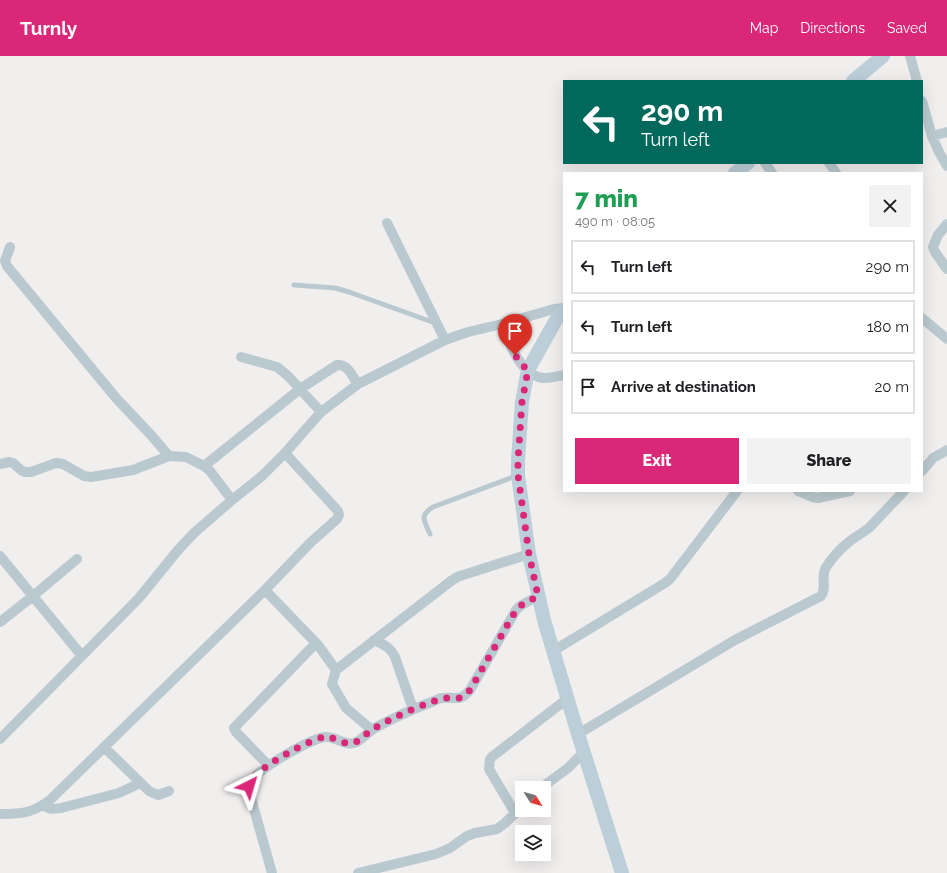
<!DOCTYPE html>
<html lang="en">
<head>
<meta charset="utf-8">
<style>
	:root { --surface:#fff; --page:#f2f2f2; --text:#202124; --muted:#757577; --line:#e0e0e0; --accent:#db2777 }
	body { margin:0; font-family:Raleway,sans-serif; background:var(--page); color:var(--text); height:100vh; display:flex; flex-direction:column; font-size:15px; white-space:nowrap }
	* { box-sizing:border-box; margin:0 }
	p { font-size:13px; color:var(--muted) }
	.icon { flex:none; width:22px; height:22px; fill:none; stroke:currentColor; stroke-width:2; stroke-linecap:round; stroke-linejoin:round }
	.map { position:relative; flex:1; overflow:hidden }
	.drawer { position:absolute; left:563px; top:116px; width:360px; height:320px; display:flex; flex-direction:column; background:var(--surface); border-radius:0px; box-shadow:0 4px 16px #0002 }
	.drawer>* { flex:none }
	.guide { position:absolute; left:563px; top:24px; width:360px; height:84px; border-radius:0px; box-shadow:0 4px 16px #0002; background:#00695c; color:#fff; overflow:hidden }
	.needle { width:26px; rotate:127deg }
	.fabs { position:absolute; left:515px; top:725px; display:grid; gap:8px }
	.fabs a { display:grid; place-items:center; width:36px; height:36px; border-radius:0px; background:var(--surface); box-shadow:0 4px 16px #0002; font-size:20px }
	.pin { position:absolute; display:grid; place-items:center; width:34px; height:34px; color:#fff; margin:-41px -17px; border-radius:50% 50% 50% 0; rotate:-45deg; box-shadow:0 0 4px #0007 }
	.pin .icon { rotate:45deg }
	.me { position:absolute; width:44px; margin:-22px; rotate:40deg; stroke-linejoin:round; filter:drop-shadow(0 0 3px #0008) }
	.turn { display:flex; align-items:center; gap:14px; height:84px; padding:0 12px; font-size:18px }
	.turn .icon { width:52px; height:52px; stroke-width:2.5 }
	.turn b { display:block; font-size:28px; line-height:34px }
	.round { display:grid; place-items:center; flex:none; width:42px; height:42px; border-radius:0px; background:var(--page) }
	.head { display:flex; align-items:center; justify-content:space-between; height:68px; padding:0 12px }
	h1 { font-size:24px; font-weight:800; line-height:30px; color:#1e9e55 }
	.button { display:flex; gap:8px; margin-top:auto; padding:8px 12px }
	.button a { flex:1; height:46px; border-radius:0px; background:var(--accent); color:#fff; font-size:16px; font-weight:800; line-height:46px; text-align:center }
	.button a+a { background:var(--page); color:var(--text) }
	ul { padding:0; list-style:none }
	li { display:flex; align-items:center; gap:12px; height:54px; margin:0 8px 6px; padding:0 4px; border:2px solid var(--line); border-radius:0px }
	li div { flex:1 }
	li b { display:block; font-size:15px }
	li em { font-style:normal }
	header { display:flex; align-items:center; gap:24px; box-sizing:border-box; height:56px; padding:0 20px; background:var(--accent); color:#fff }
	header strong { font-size:19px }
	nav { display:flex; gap:22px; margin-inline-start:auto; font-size:14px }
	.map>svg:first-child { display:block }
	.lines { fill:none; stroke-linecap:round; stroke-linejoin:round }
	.lane { stroke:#bac9cf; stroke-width:5 }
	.street { stroke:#bac9cf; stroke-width:10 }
	.secondary { stroke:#bcced8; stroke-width:14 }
	.route { stroke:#db2777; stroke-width:7; stroke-dasharray:0 12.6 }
</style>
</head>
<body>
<header>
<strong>Turnly</strong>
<nav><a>Map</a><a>Directions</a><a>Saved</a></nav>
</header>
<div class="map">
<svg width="947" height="817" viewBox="0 0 947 817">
	<rect width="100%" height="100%" fill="#f1eeee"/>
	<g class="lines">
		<!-- lane -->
		<path class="lane" d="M 294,229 L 335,232 L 349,236 L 435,267
			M 430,478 C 424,464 419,460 433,451 L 516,420"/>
		<!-- street -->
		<path class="street" d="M 910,0 L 917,25
			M 922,45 L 932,80 L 939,96 L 947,110
			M 932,80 L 947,76
			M 765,107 L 772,117
			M 829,107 L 836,117
			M 387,167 L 445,284
			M 947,168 L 938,179 L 933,191 L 935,196 L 947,213
			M 10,191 L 5,205 L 7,210 L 116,342 L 151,379 L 169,400
			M 922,262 L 947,283
			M 502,268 C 509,286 521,322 545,322 C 551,322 558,320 564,319
			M 241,301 L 277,311 L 282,315 L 289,321 L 321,356
			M 285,397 L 338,455 L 339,459 L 337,463 L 310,487 L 265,534 L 318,589 L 336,614 L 332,628 L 346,652 L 372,674
			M 0,408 L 9,406 L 13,407 L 21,414 L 25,416 L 31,416 L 56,407 L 63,408 L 84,420 L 91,421 L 133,414 L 169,400 L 186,401 L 204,410 L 210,415 L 232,444
			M 204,410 L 300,333 L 337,309 C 348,308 352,320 358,328
			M 922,415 L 933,402 L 947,394
			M 798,435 L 812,441 L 818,442 L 850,435
			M 0,500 L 82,600
			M 0,566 L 33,540 L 77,503
			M 374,584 C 384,589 390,591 395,601 L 413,653
			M 553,595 L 665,527 L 670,523 L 737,435
			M 336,614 L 451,525 L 457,521 L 529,498
			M 578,678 L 735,584 L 821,540 C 827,532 821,523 825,513 C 831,503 841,492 850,485 C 857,480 864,476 870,471 L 904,435
			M 0,683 L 139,542 L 178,494 L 194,477 L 232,444 L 262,420 L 285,397 L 321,356 L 358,328 L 445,284 L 468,276 L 502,268 L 554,253 L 564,252
			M 104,691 L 149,735 L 158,739 L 169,735
			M 268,709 L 236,676 L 234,672 L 316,587
			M 541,732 L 568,712 L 583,697
			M 43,749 C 49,754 54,753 61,752 L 119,737 L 140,727
			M 515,757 L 489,713 L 490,703 L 493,700 L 567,643
			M 0,758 C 22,758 34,757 51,743 L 265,534
			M 272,817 L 249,735 C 249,731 249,727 252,724 C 262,711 308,684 325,681 C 335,680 345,690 354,687 C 361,685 367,677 373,673 C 393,662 413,653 434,645 C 437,644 439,642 442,642 C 455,640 459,647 470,634 L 516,554 L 520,550 L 538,540
			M 358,817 L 436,798 L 450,792 L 467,780 L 475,777 L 497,773 L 505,767 L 522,751"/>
		<!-- secondary -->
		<path class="secondary" d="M 853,25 L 883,0
			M 735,117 L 748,107
			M 564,254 L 556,264 L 528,314 L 522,346 L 518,404 L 518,419 L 529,498 L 544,564 L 578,678 L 622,817"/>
	</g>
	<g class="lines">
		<!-- route -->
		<path class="route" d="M 249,730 C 250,728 250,726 251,724 C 260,711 308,684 324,681 C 335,680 345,690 353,687 C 361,685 366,677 373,673 C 393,661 415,652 437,644 C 450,638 458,649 470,634 L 516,554 L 520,550 L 538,540 L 529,498 L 518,419 L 518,404 L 522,346 L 528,314 L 522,309 L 515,299"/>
	</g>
</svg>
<div class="fabs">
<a><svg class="needle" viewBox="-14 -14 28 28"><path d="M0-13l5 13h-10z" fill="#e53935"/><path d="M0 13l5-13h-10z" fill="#757577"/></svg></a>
<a><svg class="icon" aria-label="layers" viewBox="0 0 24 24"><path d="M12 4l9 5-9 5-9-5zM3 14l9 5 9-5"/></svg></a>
</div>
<div class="pin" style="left:515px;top:299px;background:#d93025"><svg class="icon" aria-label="arrive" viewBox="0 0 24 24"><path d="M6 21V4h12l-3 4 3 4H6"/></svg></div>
<svg class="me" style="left:249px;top:730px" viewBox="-20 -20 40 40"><path d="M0-17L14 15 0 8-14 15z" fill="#db2777" stroke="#fff" stroke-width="4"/></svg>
<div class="guide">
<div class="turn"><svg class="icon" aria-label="left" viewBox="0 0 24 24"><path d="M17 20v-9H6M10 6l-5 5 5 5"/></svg><div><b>290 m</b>Turn left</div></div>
</div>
<section class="drawer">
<div class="head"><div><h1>7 min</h1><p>490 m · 08:05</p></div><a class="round"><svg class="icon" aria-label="close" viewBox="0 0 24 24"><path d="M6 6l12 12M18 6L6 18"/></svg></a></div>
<ul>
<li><svg class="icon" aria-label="left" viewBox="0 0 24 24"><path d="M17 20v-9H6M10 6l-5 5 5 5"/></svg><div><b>Turn left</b></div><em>290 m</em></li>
<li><svg class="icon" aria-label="left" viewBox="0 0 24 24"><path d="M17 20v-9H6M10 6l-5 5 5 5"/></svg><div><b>Turn left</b></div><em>180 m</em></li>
<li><svg class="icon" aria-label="arrive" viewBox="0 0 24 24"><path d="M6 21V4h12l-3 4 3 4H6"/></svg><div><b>Arrive at destination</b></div><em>20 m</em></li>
</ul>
<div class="button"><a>Exit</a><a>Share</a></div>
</section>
</div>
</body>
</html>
